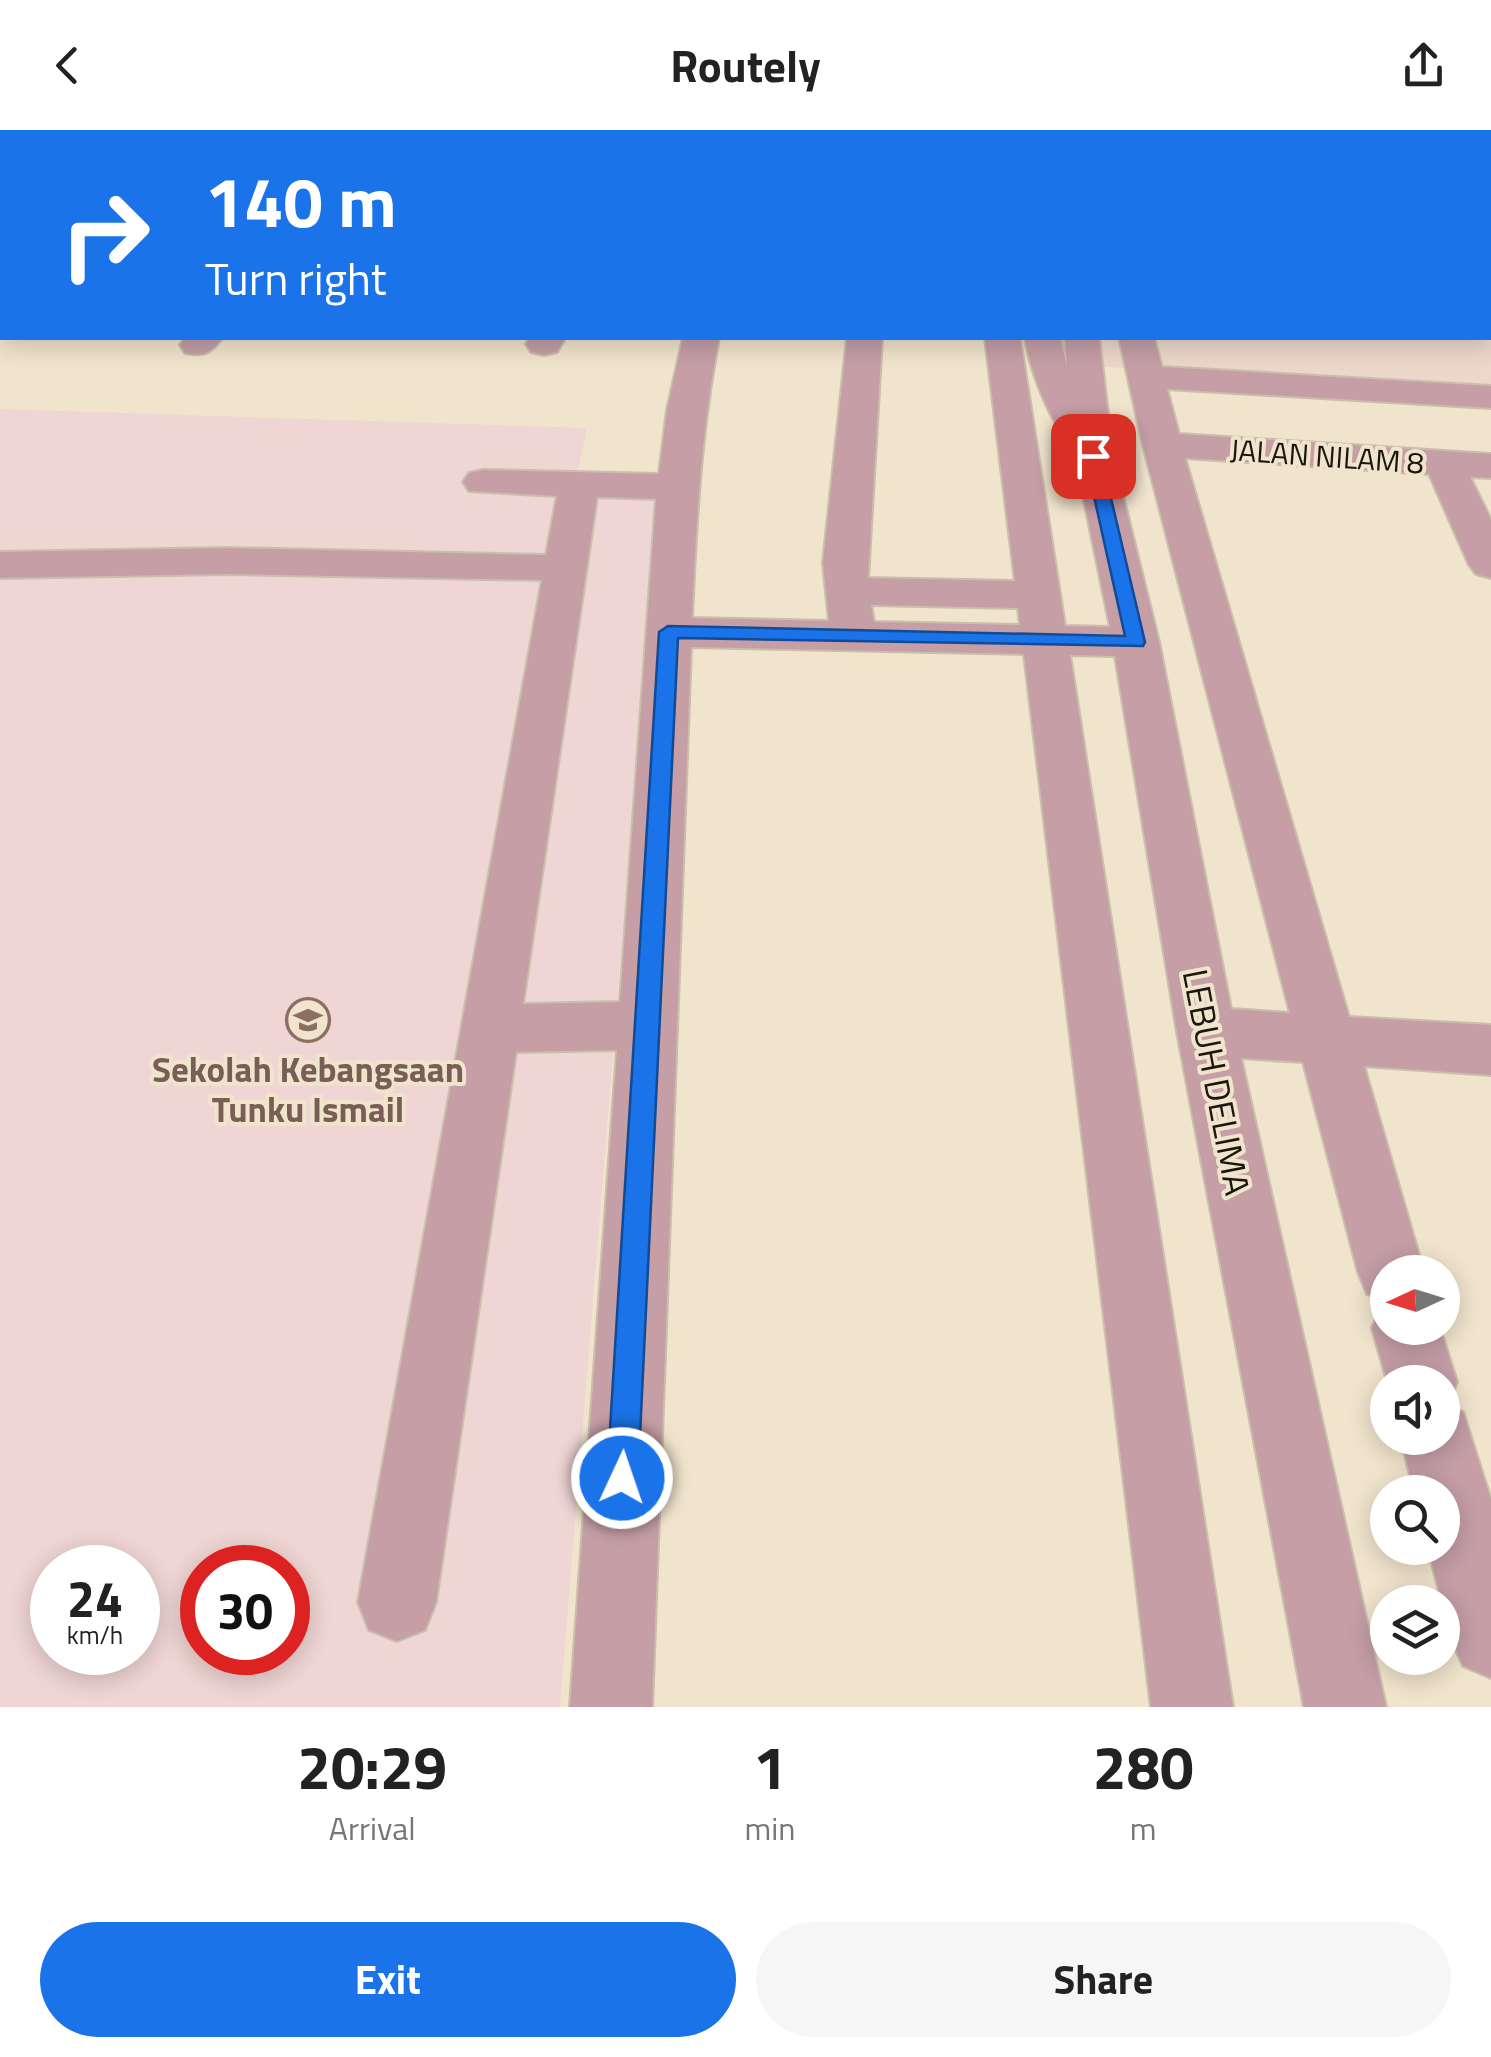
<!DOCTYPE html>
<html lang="en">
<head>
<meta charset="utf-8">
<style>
	:root { --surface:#fff; --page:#f6f6f6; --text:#222; --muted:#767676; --accent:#1a73e8 }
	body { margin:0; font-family:"Titillium Web",sans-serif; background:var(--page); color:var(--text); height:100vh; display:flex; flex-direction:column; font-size:38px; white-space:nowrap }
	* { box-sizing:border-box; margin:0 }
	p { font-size:32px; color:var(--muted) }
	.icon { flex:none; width:55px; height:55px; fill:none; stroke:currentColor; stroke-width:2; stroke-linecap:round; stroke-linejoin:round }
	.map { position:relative; height:1577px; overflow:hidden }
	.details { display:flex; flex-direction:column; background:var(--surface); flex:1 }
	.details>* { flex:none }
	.guide { position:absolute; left:0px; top:0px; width:1492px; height:210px; box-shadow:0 5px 25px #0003; background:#1a73e8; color:#fff; overflow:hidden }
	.needle { width:65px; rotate:266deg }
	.controls { position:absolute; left:1370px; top:1125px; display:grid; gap:20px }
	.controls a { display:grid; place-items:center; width:90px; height:90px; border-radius:50%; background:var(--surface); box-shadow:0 5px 25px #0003; font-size:50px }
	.speed { position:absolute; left:30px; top:1415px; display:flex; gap:20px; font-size:50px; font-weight:700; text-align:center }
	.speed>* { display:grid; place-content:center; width:130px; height:130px; border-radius:50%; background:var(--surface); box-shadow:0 5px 25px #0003; line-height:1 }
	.speed small { font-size:25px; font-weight:400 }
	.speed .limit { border:15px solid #d22; background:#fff; color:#111 }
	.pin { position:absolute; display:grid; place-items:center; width:85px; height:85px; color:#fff; margin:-42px; border-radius:20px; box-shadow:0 5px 15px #0006 }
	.me { position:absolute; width:110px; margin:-55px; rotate:3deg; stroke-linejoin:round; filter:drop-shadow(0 0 8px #0008) }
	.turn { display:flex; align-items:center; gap:35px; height:210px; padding:0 40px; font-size:45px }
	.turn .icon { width:130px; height:130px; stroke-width:2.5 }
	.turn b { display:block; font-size:70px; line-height:85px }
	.eta { display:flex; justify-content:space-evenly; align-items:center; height:170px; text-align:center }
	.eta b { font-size:60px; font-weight:700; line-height:70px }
	.action { display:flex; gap:20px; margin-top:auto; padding:20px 40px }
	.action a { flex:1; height:115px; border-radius:60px; background:var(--accent); color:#fff; font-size:40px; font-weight:700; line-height:115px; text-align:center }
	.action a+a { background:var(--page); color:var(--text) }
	header { display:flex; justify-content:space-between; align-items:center; height:130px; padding:0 40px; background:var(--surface); font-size:45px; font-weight:700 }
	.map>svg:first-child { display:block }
	.commercial { fill:#edd7ca }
	.education { fill:#efd5d4; fill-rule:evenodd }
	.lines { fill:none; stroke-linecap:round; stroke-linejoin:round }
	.minor-casing { stroke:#cabfab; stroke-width:4 }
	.minor { fill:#c59ea6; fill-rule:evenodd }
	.route { fill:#1a73e8; stroke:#114b97; stroke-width:2.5 }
	.labels { text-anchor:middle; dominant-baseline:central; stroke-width:8; stroke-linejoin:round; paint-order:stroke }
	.far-street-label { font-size:30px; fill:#1b170e; stroke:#f1e4cd }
	.education-label { font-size:35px; font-weight:bold; fill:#785e54; stroke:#f1e4cd }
	.street-label { font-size:35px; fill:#1b170e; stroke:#f1e4cd }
</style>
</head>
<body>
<header><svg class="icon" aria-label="back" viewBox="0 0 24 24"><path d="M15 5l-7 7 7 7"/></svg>Routely<svg class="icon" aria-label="share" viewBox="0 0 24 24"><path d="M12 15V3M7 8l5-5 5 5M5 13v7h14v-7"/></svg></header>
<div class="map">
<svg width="1491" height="1577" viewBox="0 0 1491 1577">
	<rect width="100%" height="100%" fill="#f1e4cd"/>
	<!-- commercial -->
	<path class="commercial" d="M 1491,136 L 1491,259 L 1091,236 L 1089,208 L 1490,208 Z"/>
	<!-- education -->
	<path class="education" d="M 1073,0 L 1491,0 L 1491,136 L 1490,2 Z
		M 0,279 L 587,298 L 578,341 L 660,343 L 560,1577 L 0,1577 ZM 52,1438 L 138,1438 L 138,1522 L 52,1522 ZM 202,1438 L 288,1438 L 288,1522 L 202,1522 Z"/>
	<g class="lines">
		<!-- minor casing -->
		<g class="minor-casing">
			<path id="minor" d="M 492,0 L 567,0 L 568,2 L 494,2 Z
				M 740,0 L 768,0 L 768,2 L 740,2 Z
				M 869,0 L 897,0 L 897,2 L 869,2 Z
				M 958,0 L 986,0 L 987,2 L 959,2 Z
				M 1028,0 L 1056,0 L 1056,2 L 1028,2 Z
				M 1490,110 L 1491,110 L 1491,130 L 1490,130 Z
				M 1490,181 L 1491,181 L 1491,201 L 1490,201 Z
				M 185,208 L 222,208 C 211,223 204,227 185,223 L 180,215 Z
				M 530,208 L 565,208 L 557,222 L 544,225 L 531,222 L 526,214 Z
				M 683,208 L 719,208 C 701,301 696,393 692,488 L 829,491 L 823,433 L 847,208 L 882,208 L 868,448 L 1015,451 L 985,208 L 1020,208 L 1065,496 L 1110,497 L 1072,311 C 1051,300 1028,232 1025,208 L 1060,208 L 1067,237 L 1065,208 L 1099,208 L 1113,326 L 1159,512 L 1231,879 L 1290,883 L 1143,315 L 1119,208 L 1154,208 L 1162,237 L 1491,256 L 1491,278 L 1167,259 L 1179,304 L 1491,324 L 1491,348 L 1470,347 L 1491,390 L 1491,448 L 1476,444 L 1469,435 L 1429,344 L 1185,328 L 1349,887 L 1491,895 L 1491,945 L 1364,936 L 1424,1142 L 1388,1142 L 1388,1172 L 1367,1164 L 1358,1142 L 1303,932 L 1241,928 L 1386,1577 L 1304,1577 L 1177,902 L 1115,526 L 1070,525 L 1233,1577 L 1151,1577 L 1024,524 L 691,517 L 652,1577 L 570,1577 L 617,920 L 516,922 L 436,1472 L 425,1500 L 397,1511 L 369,1500 L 358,1472 L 542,450 L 227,444 L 0,448 L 0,422 L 227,418 L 546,425 L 557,366 L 469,361 L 463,352 L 469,343 L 483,340 L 659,344 L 667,280 ZM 597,367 L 656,369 L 620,872 L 523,874 ZM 871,475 L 1018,478 L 1020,495 L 874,492 Z
				M 1388,1172 L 1388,1198 L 1440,1198 L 1457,1252 L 1447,1276 L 1463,1282 L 1491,1370 L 1491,1548 L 1463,1536 L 1451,1508 L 1428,1418 L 1442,1418 L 1442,1362 L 1414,1362 L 1401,1308 L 1442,1308 L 1442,1252 L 1388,1254 L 1372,1198 L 1382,1175 Z"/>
		</g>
		<!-- minor -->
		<use href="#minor" class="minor"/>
	</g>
	<!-- route -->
	<path class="route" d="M 1093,321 L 1101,326 L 1145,512 L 1143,516 L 678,508 L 638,1348 L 633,1359 L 622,1364 L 612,1359 L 607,1348 L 659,502 L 668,496 L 1125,506 L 1085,326 Z"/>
	<!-- icons -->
	<defs>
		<g id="school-ring" transform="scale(2.25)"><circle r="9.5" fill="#f1e4cd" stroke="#8d6e63" stroke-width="1.5"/><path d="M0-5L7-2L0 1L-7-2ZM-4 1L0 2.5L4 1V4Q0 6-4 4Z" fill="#8d6e63"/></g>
	</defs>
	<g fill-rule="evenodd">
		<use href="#school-ring" x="308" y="890"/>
	</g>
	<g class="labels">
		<!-- far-street labels -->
		<g class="far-street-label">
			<text transform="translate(1327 326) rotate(4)">JALAN NILAM 8</text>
		</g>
		<!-- education labels -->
		<g class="education-label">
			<text x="308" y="939">Sekolah Kebangsaan<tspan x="308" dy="40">Tunku Ismail</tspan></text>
		</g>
		<!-- street labels -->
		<g class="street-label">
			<text transform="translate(1217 952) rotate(79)">LEBUH DELIMA</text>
		</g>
	</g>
</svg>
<div class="controls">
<a><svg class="needle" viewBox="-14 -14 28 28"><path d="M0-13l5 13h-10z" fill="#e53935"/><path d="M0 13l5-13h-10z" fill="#767676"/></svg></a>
<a><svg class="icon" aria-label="sound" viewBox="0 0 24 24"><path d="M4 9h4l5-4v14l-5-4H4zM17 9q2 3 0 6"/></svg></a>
<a><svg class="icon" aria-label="search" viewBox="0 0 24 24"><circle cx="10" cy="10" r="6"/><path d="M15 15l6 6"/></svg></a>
<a><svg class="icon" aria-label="layers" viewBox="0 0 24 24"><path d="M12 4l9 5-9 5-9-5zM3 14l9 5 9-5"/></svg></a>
</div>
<div class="speed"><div>24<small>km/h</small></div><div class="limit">30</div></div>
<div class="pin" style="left:1093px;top:326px;background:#d93025"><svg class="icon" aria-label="arrive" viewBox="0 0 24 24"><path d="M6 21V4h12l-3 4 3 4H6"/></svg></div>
<svg class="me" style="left:622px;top:1348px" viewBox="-20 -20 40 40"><circle r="17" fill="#1a73e8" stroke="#fff" stroke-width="3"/><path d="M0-11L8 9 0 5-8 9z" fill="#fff"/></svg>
<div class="guide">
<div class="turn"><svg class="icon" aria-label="right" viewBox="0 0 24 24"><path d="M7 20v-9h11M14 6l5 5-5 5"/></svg><div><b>140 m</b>Turn right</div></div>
</div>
</div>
<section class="details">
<div class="eta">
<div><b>20:29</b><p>Arrival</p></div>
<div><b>1</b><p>min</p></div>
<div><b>280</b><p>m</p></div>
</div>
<div class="action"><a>Exit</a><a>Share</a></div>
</section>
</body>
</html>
